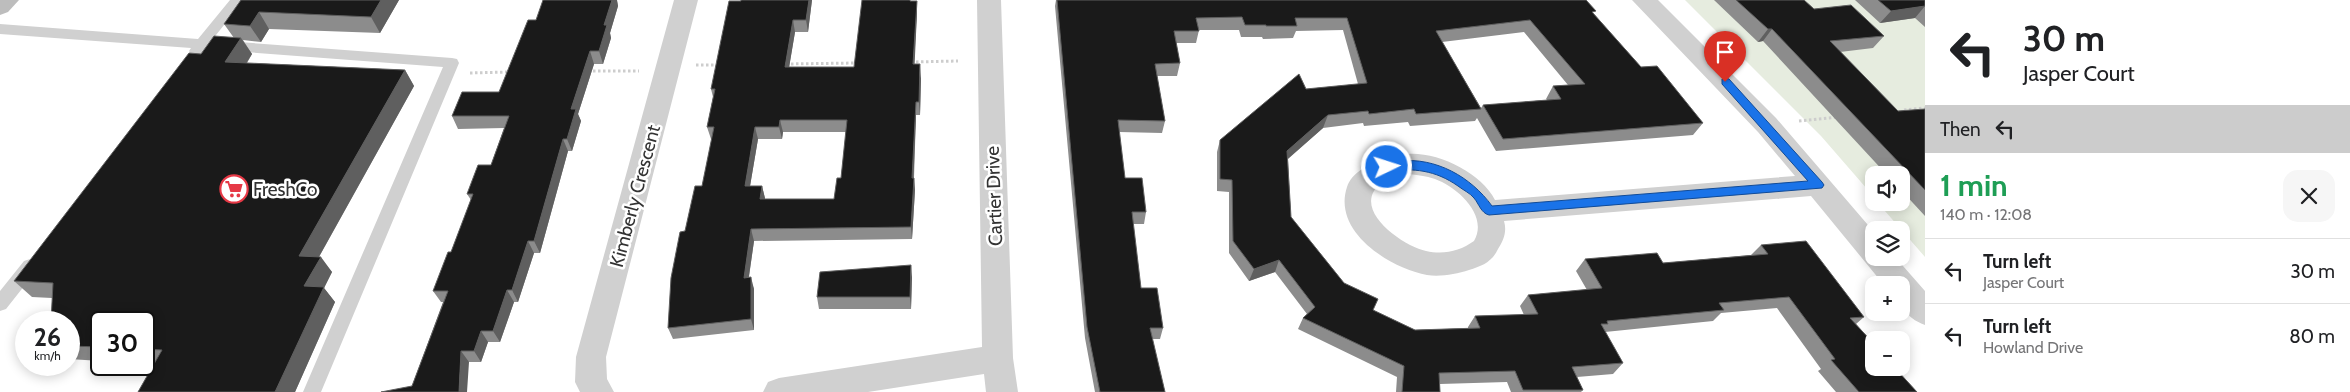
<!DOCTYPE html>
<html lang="en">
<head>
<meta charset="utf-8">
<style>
	:root { --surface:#fff; --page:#f6f6f6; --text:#202124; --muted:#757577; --line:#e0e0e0 }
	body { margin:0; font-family:Cabin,sans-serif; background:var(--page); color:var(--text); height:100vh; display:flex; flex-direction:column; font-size:19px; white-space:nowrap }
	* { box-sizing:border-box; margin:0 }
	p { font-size:16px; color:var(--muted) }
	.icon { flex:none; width:28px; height:28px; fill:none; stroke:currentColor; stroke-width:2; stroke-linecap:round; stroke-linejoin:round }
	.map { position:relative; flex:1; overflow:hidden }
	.panel { display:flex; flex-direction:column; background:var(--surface); width:425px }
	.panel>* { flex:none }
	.banner { background:#fff; color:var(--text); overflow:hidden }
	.fabs { position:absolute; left:1865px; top:166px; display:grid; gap:10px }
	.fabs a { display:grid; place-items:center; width:45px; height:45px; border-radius:10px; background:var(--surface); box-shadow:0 2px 12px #0003; font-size:25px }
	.speed { position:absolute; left:15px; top:311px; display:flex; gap:10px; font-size:25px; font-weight:700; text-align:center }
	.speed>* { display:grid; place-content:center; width:65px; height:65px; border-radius:50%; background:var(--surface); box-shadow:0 2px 12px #0003; line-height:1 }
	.speed small { font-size:12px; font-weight:400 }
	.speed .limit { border:2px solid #111; border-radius:8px; background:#fff; color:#111 }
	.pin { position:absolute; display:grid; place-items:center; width:42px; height:42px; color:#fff; margin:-51px -21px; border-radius:50% 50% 50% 0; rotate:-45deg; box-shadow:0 0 5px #0007 }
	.pin .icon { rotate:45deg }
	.me { position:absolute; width:55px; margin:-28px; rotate:86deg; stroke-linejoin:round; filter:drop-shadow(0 0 4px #0008) }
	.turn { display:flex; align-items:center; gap:18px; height:105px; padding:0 15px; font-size:22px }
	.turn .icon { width:65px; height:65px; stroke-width:2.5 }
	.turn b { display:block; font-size:35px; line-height:42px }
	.then { display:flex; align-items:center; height:48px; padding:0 15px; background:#0003; gap:10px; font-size:19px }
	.round { display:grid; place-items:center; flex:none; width:52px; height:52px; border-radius:15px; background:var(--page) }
	.head { display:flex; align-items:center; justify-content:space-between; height:85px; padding:0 15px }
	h1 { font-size:30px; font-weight:800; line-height:38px; color:#1e9e55 }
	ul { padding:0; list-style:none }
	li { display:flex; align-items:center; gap:15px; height:65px; padding:0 15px; border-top:1px solid var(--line) }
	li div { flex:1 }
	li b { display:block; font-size:19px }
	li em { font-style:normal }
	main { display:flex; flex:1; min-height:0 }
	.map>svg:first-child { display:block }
	.green { fill:#e6ecdf }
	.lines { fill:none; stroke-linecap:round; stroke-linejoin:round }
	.path { stroke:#cdcdcd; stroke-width:3; stroke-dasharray:2.5 2.5; stroke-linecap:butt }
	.lane { fill:#d0d0d0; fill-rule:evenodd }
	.street { fill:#d0d0d0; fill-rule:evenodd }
	.secondary { fill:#bdbdbd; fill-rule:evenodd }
	.wall { fill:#8c8c8c; fill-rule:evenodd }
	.shaded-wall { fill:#5f5f5f }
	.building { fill:#1a1a1a; stroke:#5f5f5f; fill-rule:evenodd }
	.route { fill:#1a73e8; stroke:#114b97 }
	.labels { text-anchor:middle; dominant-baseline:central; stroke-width:5; stroke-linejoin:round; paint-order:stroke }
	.poi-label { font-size:19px; fill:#333; stroke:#fff; text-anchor:start }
	.street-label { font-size:19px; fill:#333; stroke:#fff }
</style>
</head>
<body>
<main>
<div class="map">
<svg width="1925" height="392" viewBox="0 0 1925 392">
	<rect width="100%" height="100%" fill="#fff"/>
	<!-- green -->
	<path class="green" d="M 1685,0 L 1925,0 L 1925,257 L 1878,203 L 1901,202 L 1901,175 L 1874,175 L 1874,197 L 1821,136 Z"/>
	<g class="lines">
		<!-- path -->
		<path class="path" d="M 911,62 L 958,61
			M 786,64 L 857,63
			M 696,65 L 720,65
			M 588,71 L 639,71
			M 470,73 L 509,72
			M 1904,110 L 1925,108
			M 1799,121 L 1838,117"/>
		<!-- lane -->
		<path class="lane" d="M 230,0 L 244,0 L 212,40 L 452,58 L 457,59 L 459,63 L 321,392 L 303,392 L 443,67 L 205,49 C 201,55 198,56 191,54 L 189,51 L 191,48 L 0,34 L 0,24 L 198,39 Z
			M 30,259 L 36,261 L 39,266 L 36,271 L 6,309 L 0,311 L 0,291 L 24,261 Z"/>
		<!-- street -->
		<path class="street" d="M 674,0 L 698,0 L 606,357 L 607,379 L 614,392 L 580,392 L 575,382 L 576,357 Z
			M 977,0 L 1001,0 L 1013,358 L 1018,392 L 986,392 L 984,374 L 868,392 L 763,392 L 768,382 L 779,378 L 982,347 Z
			M 1632,0 L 1658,0 L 1776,118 L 1874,232 L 1874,258 L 1896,258 L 1925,291 L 1925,325 C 1904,317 1901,306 1901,285 L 1884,285 L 1811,196 L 1504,221 C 1507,231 1504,240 1498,249 C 1492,262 1482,266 1469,270 C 1456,274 1441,277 1427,275 C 1390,268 1332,232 1347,187 C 1352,172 1369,164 1382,161 C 1390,159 1400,155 1408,154 C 1439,152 1481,173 1495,200 L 1795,176 L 1758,132 ZM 1408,174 C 1417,175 1426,176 1435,179 C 1457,187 1489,215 1474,241 C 1460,251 1444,255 1426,251 C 1406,247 1359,216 1374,191 C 1381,179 1396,177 1408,174 Z"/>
		<!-- secondary -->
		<path class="secondary" d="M 0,0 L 19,0 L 8,12 L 0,15 Z"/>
	</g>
	<!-- wall -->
	<path class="wall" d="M 241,0 L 399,0 L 380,33 L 269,29 L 261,42 L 243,40 L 252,54 L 247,63 L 405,70 L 414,86 L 319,257 L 332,272 L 324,288 L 335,302 L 295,392 L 138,392 L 154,364 L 144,363 L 144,322 L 101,322 L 101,361 L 69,359 L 69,322 L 52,298 L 32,297 L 14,281 L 201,54 L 234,38 L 224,24 Z
		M 741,0 L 812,0 L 808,32 L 795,32 L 789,67 L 854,67 L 912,1 L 917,1 L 917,13 L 914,64 L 921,79 L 920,115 L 916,115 L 914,178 L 915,190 L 912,239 L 754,241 L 749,277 L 754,289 L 754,330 L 673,339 L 668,328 L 685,231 L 702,186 L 712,139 L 711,139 L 707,127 L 713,97 L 711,89 ZM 783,132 L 846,132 L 841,178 L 834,199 L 765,199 L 762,186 L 750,186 L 758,139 L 782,139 Z
		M 1056,0 L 1586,0 L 1594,14 L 1641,67 L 1703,123 L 1693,135 L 1496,151 L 1477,118 L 1475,121 L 1410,126 L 1408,122 L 1364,126 L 1363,123 L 1323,128 L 1288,159 L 1291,217 L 1344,283 L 1373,310 L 1415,330 L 1468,328 L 1468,327 L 1475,316 L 1524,315 L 1520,306 L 1528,295 L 1587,290 L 1576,271 L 1585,259 L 1663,263 L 1751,255 L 1761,245 L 1864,317 L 1856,324 L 1917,392 L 1836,392 L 1818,371 L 1821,369 L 1777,308 L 1721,313 L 1713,321 L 1605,332 L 1623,363 L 1613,374 L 1577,377 L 1583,390 L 1581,392 L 1511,392 L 1507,382 L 1440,384 L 1440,392 L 1396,392 L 1397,377 L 1298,329 L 1303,318 L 1307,314 L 1275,272 L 1249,281 L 1229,253 L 1229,192 L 1217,191 L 1217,152 L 1220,140 L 1306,89 L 1358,84 L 1343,30 L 1296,31 L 1293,38 L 1263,39 L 1262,37 L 1241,37 L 1239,30 L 1199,30 L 1196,43 L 1176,43 L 1180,63 L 1177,76 L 1157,76 L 1165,121 L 1162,133 L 1119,132 L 1125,178 L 1146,212 L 1144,224 L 1133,224 L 1141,288 L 1163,328 L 1160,339 L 1152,339 L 1165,392 L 1095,392 L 1085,338 L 1055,6 ZM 1524,32 L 1568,85 L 1553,86 L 1546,99 L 1547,100 L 1483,105 L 1481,108 L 1442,42 Z
		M 1714,0 L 1804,0 L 1814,9 L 1884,36 L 1873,48 L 1840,52 L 1898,111 L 1925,109 L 1925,216 L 1901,190 L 1901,175 L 1887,175 L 1763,41 L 1758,42 Z
		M 1855,0 L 1925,0 L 1925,27 L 1915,18 L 1880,23 Z
		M 617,1 L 618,6 L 610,33 L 611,38 L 603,64 L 594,64 L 578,114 L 581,121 L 572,151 L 568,151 L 540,253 L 534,253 L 518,302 L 514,302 L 500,342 L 488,342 L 481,362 L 469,362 L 412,386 L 443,302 L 441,302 L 433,291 L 451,252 L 471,200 L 467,194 L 491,165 L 504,128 L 458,129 L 452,116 L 499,92 L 536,20 Z
		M 912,277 L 911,309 L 819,309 L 817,297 Z"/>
	<!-- shaded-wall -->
	<path class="shaded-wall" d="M 381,0 L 399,0 L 380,33 L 371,17 Z
		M 612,0 L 617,0 L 618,6 L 610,33 L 611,38 L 603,64 L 599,51 L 604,25 Z
		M 809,0 L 812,0 L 808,32 L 806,20 Z
		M 917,1 L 917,13 L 914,77 L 913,64 Z
		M 1925,6 L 1915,18 L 1880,23 L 1891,11 Z
		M 259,12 L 269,29 L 261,42 L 250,26 Z
		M 793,20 L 795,32 L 787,80 L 785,67 Z
		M 1768,29 L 1772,29 L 1763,41 L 1758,42 Z
		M 241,38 L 252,54 L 237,78 L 225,62 Z
		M 590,51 L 594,64 L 578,114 L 581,121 L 572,151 L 567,139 L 571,109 Z
		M 920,66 L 921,79 L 920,115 L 919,102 Z
		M 405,70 L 414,86 L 311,271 L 299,256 Z
		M 916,102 L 916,115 L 913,190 L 912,178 Z
		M 1328,115 L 1323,128 L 1283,163 L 1287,151 Z
		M 780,120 L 783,132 L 782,139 L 779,127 Z
		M 755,127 L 758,139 L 748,198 L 745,186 Z
		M 563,139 L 568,151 L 540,253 L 534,241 Z
		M 914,178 L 915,190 L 912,239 L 911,227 Z
		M 762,186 L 765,198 L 763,211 L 760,199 Z
		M 751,229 L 754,241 L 747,289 L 744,278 Z
		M 528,241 L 534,253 L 518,302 L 512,290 Z
		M 321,257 L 332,272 L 324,288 L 335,302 L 295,392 L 275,392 L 304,286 Z
		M 1279,260 L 1275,272 L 1249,281 L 1254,269 Z
		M 911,265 L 912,277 L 911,309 L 910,297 Z
		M 751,277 L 754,289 L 754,330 L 751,319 Z
		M 507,290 L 514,302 L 500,342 L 493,331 Z
		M 481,331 L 488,342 L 481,362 L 474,351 Z
		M 461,351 L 469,362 L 467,392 L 459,392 Z"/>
	<!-- building -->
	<path class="building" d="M 241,0 L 381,0 L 371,17 L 259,12 L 250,26 L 224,24 Z
		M 543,0 L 612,0 L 604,25 L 607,25 L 599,51 L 590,51 L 571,109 L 576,109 L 567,139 L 563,139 L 534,241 L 528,241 L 512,290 L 507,290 L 493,331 L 481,331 L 474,351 L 461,351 L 459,392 L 381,392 L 412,386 L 448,291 L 433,291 L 448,252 L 451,252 L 473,194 L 467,194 L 478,165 L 491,165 L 509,116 L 452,116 L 462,92 L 499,92 L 528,20 L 536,20 Z
		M 741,0 L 809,0 L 806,20 L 793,20 L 785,67 L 854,67 L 862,0 L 910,0 L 910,1 L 917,1 L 913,64 L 920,64 L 919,102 L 916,102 L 912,178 L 914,178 L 911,227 L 751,229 L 744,278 L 751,277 L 751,319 L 668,328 L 671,278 L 680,232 L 685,231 L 695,186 L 702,186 L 714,127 L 707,127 L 715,89 L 711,89 L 729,1 L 741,1 ZM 780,120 L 847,120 L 841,178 L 837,178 L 834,199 L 760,199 L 762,186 L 745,186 L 755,127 L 779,127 Z
		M 1057,0 L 1586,0 L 1596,11 L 1592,12 L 1641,67 L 1657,66 L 1703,123 L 1503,139 L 1483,105 L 1561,99 L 1553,86 L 1585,84 L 1530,20 L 1436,31 L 1481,109 L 1416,114 L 1414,109 L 1369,114 L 1368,111 L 1328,115 L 1287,151 L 1291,217 L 1344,283 L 1378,299 L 1373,310 L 1415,330 L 1480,328 L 1475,316 L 1538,314 L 1528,295 L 1602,288 L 1585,259 L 1657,253 L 1663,263 L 1768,254 L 1761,245 L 1806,241 L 1864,317 L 1850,318 L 1874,344 L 1874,368 L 1895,368 L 1917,392 L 1859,392 L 1831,360 L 1835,359 L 1789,297 L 1719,303 L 1724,310 L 1607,321 L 1608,324 L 1601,324 L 1623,363 L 1572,367 L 1583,390 L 1523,390 L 1515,371 L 1439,373 L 1440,392 L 1402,392 L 1404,366 L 1303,318 L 1315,307 L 1279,260 L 1254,269 L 1233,241 L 1232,180 L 1220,179 L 1220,140 L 1299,74 L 1306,89 L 1367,83 L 1347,18 L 1295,18 L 1297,26 L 1266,26 L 1266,25 L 1245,25 L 1242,17 L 1196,18 L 1199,31 L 1174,31 L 1180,63 L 1155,64 L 1165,121 L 1118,120 L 1125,178 L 1142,178 L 1146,212 L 1132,212 L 1141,288 L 1157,288 L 1163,328 L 1150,328 L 1165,392 L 1100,392 L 1087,327 Z
		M 1736,0 L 1804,0 L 1814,9 L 1851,5 L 1884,36 L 1830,41 L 1898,111 L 1925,109 L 1925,190 L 1772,29 L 1768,29 Z
		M 1878,0 L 1925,0 L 1925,6 L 1891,11 Z
		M 214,36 L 241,38 L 225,62 L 405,70 L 299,256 L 321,257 L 304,286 L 324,287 L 275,392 L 138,392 L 162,350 L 144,349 L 144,322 L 101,322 L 101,347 L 69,346 L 69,322 L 51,322 L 53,283 L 14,281 L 189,53 L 201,54 Z
		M 911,265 L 910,297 L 817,297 L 820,272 Z"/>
	<!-- route -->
	<path class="route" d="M 1725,78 L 1729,79 L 1822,182 L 1824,185 L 1822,188 L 1489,215 C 1481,213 1479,204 1474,198 C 1470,193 1463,190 1458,186 C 1435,170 1414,168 1387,171 L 1382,167 C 1385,161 1393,162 1399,161 C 1436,157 1471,177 1492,206 L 1808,181 L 1722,84 L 1722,79 Z"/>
	<!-- icons -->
	<defs>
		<g id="supermarket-ring" transform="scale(1.4375)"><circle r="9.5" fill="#fff" stroke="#e63946" stroke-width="1.5"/><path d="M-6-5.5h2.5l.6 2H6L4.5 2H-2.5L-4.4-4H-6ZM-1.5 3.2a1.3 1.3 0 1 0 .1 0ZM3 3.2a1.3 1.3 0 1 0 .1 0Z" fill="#e63946"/></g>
	</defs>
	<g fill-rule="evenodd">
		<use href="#supermarket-ring" x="234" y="189"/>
	</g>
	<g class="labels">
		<!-- poi labels -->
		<g class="poi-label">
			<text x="253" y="189">FreshCo</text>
		</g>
		<!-- street labels -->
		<g class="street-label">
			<text transform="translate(635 196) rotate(-75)">Kimberly Crescent</text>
			<text transform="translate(994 196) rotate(-92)">Cartier Drive</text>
		</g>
	</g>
</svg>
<div class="fabs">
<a><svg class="icon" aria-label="sound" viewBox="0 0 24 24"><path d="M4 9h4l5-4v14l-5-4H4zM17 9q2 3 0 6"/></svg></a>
<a><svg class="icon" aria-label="layers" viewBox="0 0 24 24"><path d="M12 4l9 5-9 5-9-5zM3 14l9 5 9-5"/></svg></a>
<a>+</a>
<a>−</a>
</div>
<div class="speed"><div>26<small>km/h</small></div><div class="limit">30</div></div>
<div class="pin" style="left:1725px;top:82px;background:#d93025"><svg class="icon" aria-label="arrive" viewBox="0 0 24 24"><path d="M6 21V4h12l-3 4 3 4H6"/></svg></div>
<svg class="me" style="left:1387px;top:167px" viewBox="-20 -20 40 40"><circle r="17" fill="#1a73e8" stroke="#fff" stroke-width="3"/><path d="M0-11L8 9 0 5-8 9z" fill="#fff"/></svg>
</div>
<section class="panel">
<div class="banner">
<div class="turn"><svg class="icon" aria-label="left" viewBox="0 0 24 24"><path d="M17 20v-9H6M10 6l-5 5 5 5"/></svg><div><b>30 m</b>Jasper Court</div></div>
<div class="then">Then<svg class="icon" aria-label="left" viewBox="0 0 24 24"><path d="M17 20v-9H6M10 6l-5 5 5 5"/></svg></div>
</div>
<div class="head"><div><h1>1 min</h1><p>140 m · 12:08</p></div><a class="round"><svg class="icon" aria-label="close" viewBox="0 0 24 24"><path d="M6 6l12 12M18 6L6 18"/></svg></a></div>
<ul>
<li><svg class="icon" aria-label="left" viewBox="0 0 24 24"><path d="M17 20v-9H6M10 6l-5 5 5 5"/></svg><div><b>Turn left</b><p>Jasper Court</p></div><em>30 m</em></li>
<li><svg class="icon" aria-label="left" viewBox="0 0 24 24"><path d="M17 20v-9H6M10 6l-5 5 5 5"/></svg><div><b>Turn left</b><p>Howland Drive</p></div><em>80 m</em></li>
</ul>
</section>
</main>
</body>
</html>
